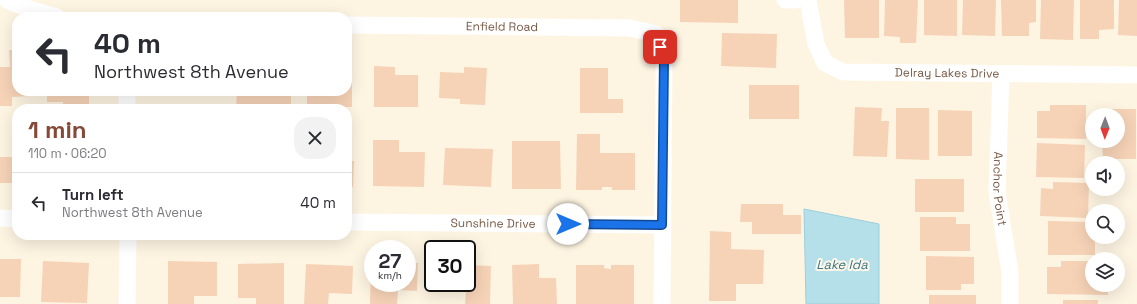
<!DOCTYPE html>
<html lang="en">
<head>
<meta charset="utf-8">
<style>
	:root { --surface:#fff; --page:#f2f2f3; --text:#2b2b33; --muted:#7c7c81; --line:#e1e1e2; --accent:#854937 }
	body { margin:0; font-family:"Space Grotesk",sans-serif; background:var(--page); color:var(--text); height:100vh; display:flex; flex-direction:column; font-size:15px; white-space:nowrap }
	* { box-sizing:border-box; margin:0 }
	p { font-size:13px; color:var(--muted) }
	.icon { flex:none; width:22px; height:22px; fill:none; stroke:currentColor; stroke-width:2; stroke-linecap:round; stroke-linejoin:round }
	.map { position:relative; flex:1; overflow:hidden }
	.details { position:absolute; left:12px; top:104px; width:340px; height:136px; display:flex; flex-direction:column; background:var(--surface); border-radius:16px; box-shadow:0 4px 16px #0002 }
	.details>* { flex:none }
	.hud { position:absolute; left:12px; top:12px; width:340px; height:84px; border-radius:16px; box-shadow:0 4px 16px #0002; background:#fff; color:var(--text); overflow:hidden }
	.needle { width:26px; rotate:181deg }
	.fabs { position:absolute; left:1085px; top:108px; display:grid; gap:8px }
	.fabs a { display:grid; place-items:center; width:40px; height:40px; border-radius:50%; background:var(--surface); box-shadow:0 4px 16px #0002; font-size:20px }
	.speed { position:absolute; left:364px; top:240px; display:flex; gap:8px; font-size:20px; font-weight:700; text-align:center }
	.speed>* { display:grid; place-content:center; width:52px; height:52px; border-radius:50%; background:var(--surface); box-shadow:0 4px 16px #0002; line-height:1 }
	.speed small { font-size:10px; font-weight:400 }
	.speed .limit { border:2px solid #111; border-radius:6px; background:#fff; color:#111 }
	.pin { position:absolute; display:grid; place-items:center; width:34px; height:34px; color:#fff; margin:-17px; border-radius:8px; box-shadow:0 2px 6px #0006 }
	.me { position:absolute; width:44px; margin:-22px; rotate:90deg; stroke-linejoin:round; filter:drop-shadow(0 0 3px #0008) }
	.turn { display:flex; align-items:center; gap:14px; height:84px; padding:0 16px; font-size:18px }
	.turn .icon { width:52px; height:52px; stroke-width:2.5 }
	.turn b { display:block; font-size:28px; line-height:34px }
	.round { display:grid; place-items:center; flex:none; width:42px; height:42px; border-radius:16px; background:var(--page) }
	.summary { display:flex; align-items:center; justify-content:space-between; height:68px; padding:0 16px }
	h1 { font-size:24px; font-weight:800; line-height:30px; color:var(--accent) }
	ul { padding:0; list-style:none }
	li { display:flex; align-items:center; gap:12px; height:60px; padding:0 16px; border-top:1px solid var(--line) }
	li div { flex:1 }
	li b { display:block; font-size:15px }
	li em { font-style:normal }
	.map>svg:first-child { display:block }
	.water { fill:#b5dfe9; stroke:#9acfdc }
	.building { fill:#f6d3b7 }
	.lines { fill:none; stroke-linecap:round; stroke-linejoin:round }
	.minor { stroke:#fff; stroke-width:17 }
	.route-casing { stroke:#114b97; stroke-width:10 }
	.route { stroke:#1a73e8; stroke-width:7 }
	.labels { text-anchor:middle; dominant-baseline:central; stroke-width:4; stroke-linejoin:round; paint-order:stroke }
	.street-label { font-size:12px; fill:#785a46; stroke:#fff8ea }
	.water-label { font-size:13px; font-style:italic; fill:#3b7787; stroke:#fff8ea }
</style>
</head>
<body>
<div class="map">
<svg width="1137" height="304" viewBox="0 0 1137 304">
	<rect width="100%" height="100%" fill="#fef4e2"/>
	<!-- water -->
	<path class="water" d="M 804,209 L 879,224 L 879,304 L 806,304 Z"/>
	<!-- building -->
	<path class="building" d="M 680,0 L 738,0 L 738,23 L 680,22 Z
		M 844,0 L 879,0 L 879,38 L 845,38 Z
		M 885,0 L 918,0 L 916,43 L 900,43 L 900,37 L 884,36 Z
		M 924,0 L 957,0 L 957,36 L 924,35 Z
		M 963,0 L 996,0 L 995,36 L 962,35 Z
		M 1001,0 L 1036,0 L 1036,22 L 1029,23 L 1029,36 L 1002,36 Z
		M 1041,0 L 1074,0 L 1073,40 L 1040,39 Z
		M 1080,0 L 1114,0 L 1114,29 L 1099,30 L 1099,39 L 1080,39 Z
		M 1119,0 L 1137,0 L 1137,36 L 1118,35 Z
		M 722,33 L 777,34 L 776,68 L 721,66 Z
		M 9,50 L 17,50 L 17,91 L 30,91 L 30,96 L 12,97 L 12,106 L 0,106 L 0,67 L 10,67 Z
		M 374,66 L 395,67 L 395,75 L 418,75 L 418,107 L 374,107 Z
		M 464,67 L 487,68 L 485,105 L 460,104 L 460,99 L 439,98 L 440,72 L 464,73 Z
		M 580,68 L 608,68 L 608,99 L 623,99 L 623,113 L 580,113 Z
		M 347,74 L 352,74 L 352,107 L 307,107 L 307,91 L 347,91 Z
		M 749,85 L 799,85 L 799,119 L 749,119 Z
		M 47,91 L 89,91 L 89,109 L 63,109 L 63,102 L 47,102 Z
		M 237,91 L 291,91 L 291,109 L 236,109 Z
		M 1050,105 L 1086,105 L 1086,139 L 1037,138 L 1037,111 L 1050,111 Z
		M 855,107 L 882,108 L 881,121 L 889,121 L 887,157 L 853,156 Z
		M 896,108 L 929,108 L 929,160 L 896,159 Z
		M 1102,109 L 1136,109 L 1136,159 L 1103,159 L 1102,141 L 1118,141 L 1118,115 L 1102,115 Z
		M 938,110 L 972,111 L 972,156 L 938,156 Z
		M 577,134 L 600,134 L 600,153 L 635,153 L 635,190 L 612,190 L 612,187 L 602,187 L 602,190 L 576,190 Z
		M 373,140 L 399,140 L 399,152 L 425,152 L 424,187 L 373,186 Z
		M 512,141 L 560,141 L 561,189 L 512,189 Z
		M 1037,143 L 1085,145 L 1084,178 L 1036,177 Z
		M 445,148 L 493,149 L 491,187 L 443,185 Z
		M 0,157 L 17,157 L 17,183 L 0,183 Z
		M 347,161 L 354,161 L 353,187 L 347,187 Z
		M 915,179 L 964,179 L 964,212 L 915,212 Z
		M 1053,182 L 1089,183 L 1088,218 L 1040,216 L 1041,188 L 1053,189 Z
		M 741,204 L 783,204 L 783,215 L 801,215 L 801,234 L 752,234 L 752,222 L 740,222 Z
		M 920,217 L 956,217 L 956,224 L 970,224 L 970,251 L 920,251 Z
		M 1048,221 L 1092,222 L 1092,237 L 1095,237 L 1095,255 L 1048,255 Z
		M 710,231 L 731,232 L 731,249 L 764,250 L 763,284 L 736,284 L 736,301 L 709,301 Z
		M 926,256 L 974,257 L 974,284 L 961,284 L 961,290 L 926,290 Z
		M 0,259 L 21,259 L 20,297 L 0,297 Z
		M 43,261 L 89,263 L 87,303 L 41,302 Z
		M 168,261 L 217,262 L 217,296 L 194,296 L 194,304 L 168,304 Z
		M 1061,261 L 1092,261 L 1092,285 L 1108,285 L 1108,295 L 1047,294 L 1047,267 L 1061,267 Z
		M 371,262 L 373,262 L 373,283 L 407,283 L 407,263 L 418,263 L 417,291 L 398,290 L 397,304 L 370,304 Z
		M 284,263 L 284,304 L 256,304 L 256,298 L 238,298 L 238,264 Z
		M 306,264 L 353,266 L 352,294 L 329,293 L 328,304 L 304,304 Z
		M 539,264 L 539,278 L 556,278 L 557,304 L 513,304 L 512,265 Z
		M 467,265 L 491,266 L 490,304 L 465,304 L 466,292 L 443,291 L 444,283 L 467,283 Z
		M 576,265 L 604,265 L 604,268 L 611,269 L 611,265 L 634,265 L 634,304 L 576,304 Z
		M 929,295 L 976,295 L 976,304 L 929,304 Z
		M 1063,300 L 1098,300 L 1098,304 L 1063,304 Z"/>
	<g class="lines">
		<!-- minor -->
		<g class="minor">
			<path d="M 7,0 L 32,10 L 57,17"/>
			<path d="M 785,0 L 796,0"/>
			<path id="s1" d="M 808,0 L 816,44 L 825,63 L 843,72 L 1137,75"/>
			<path id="s2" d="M 347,25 L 630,28 L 656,34 L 664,59 L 662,304"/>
			<path id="s3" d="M 1001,74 L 997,192 L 1010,272 L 1010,304"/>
			<path d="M 127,91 L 127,109"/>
			<path d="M 0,218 L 17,219"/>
			<path id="s4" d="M 347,222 L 663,225"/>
			<path d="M 127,304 L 128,235"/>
		</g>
	</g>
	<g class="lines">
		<!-- route casing -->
		<g class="route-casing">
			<path id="route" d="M 568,224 L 662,225 L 664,59 L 660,47"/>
		</g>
		<!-- route -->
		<use href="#route" class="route"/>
	</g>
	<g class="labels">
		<!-- street labels -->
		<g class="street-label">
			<text stroke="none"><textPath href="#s2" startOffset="155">Enfield Road</textPath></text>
			<text stroke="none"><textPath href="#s1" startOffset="190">Delray Lakes Drive</textPath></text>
			<text stroke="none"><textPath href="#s3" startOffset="115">Anchor Point</textPath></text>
			<text stroke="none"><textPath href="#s4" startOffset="146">Sunshine Drive</textPath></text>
		</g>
		<!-- water labels -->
		<g class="water-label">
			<text x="842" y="264">Lake Ida</text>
		</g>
	</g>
</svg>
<div class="fabs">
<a><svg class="needle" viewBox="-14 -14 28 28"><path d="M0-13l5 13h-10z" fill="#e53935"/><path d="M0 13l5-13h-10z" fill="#7c7c81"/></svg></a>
<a><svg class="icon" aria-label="sound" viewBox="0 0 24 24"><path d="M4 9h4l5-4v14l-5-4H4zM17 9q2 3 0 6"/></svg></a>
<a><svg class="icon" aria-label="search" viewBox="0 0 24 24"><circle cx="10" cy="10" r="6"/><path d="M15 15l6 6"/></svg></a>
<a><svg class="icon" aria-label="layers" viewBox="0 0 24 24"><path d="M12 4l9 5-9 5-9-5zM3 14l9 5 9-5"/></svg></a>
</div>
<div class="speed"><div>27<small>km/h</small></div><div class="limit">30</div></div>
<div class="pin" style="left:660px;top:47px;background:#d93025"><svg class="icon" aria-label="arrive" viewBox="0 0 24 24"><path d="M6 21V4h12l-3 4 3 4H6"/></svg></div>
<svg class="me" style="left:568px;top:224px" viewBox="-20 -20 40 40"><circle r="19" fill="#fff"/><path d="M0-13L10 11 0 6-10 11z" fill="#1a73e8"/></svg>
<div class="hud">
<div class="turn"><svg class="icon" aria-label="left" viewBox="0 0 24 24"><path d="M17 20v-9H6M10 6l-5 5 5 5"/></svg><div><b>40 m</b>Northwest 8th Avenue</div></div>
</div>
<section class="details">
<div class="summary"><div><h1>1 min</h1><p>110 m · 06:20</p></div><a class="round"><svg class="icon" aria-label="close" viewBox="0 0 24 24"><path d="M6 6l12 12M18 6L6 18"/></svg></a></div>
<ul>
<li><svg class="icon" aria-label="left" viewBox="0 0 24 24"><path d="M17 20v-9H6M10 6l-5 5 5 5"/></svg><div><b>Turn left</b><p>Northwest 8th Avenue</p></div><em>40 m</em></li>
</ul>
</section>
</div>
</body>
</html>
